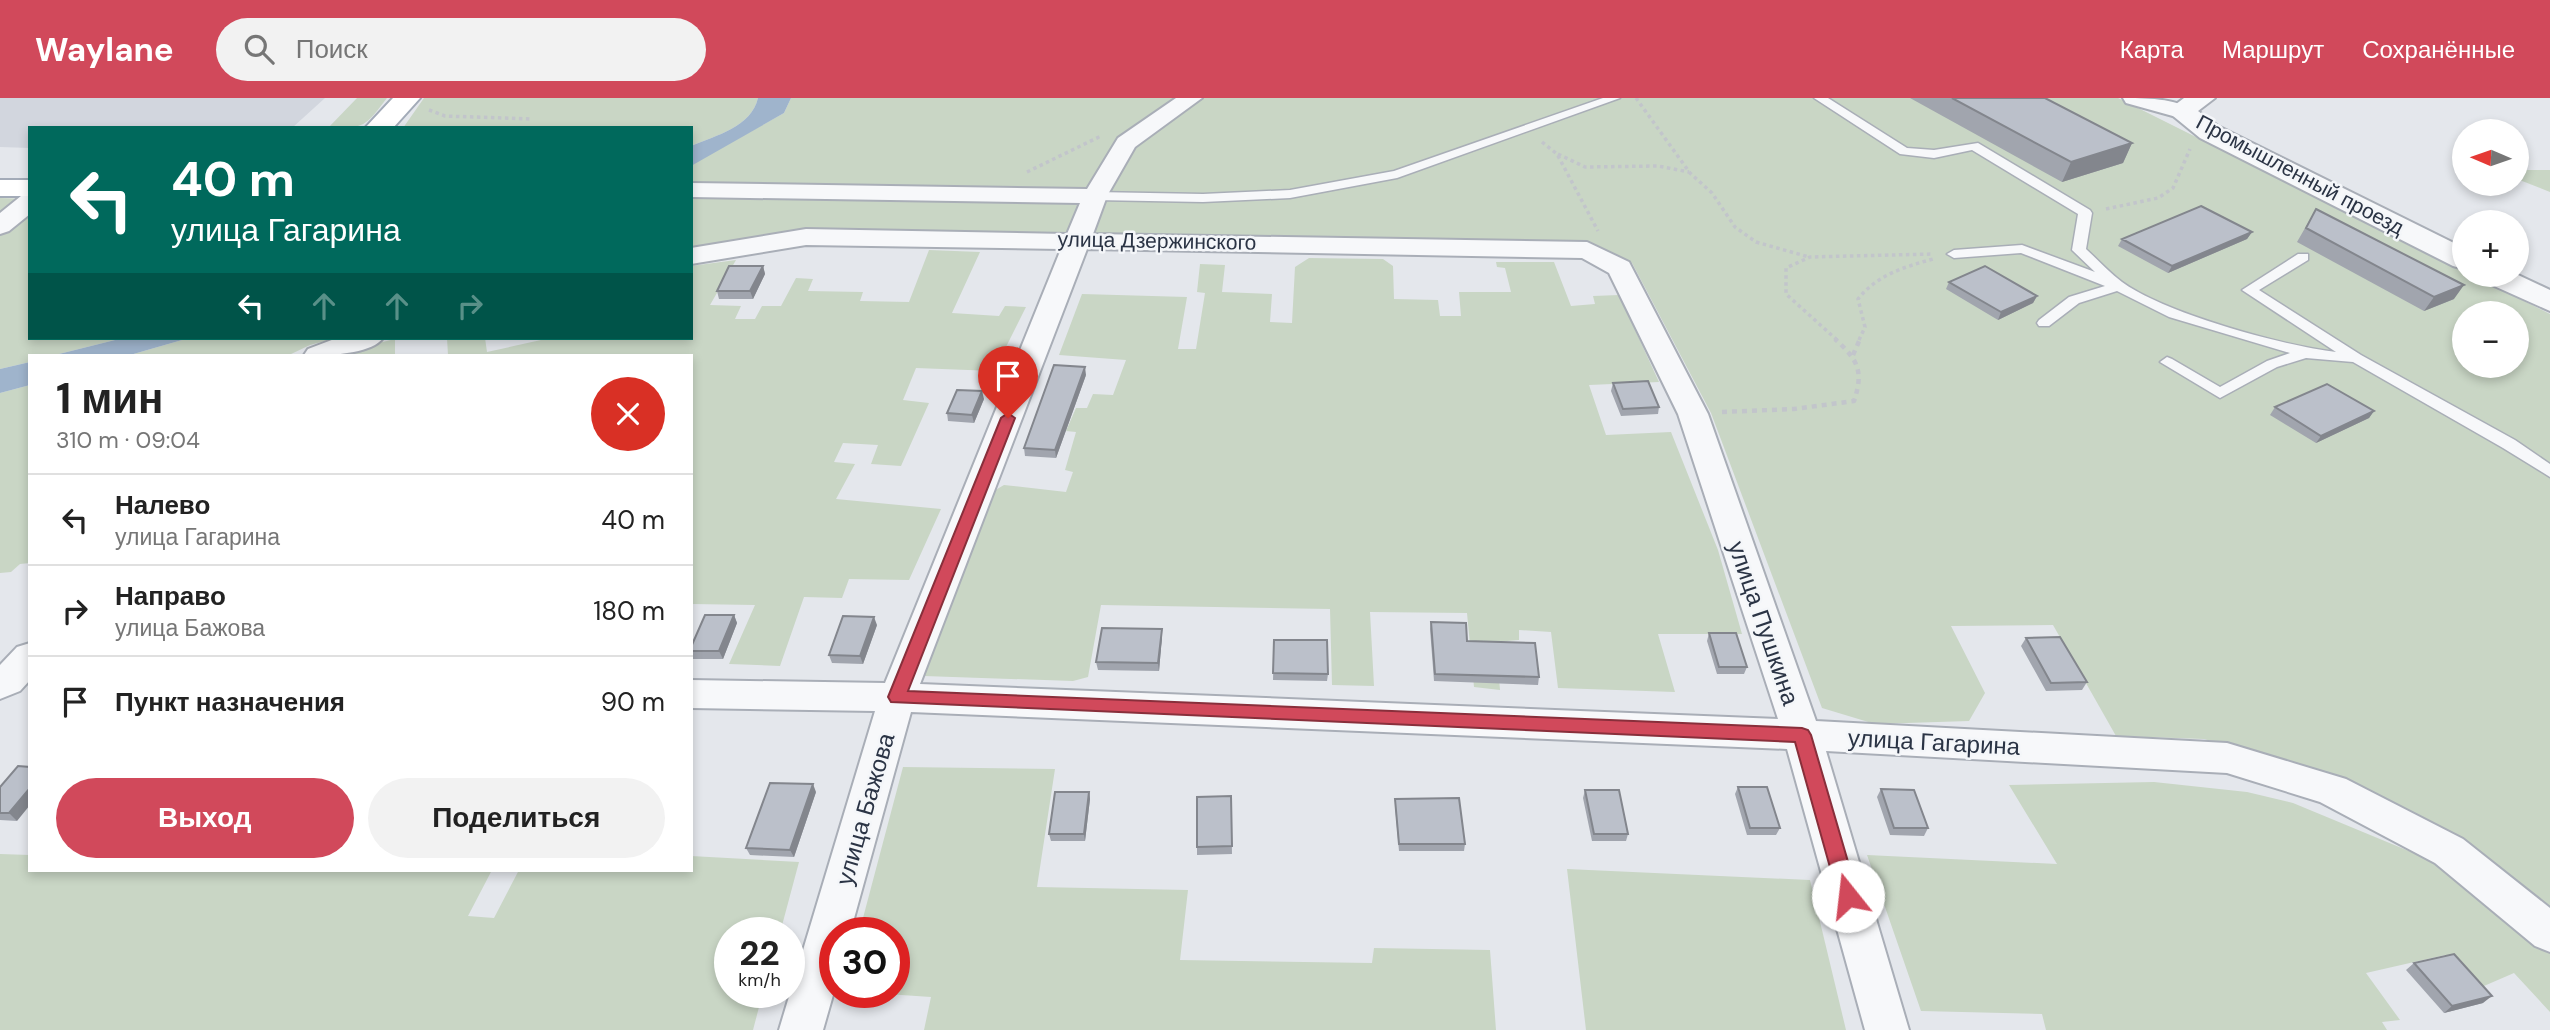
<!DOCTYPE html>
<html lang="ru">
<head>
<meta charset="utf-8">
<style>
	:root { --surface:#fff; --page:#f2f2f2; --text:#222; --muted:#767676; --line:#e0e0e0; --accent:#d1495b }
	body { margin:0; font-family:"DM Sans",sans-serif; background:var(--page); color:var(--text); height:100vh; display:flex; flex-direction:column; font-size:26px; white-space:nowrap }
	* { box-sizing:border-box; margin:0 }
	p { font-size:23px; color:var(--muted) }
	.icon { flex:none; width:38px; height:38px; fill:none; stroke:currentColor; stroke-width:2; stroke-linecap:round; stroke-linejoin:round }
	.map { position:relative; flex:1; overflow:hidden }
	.panel { position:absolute; left:28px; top:256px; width:665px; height:518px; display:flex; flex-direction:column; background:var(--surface); border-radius:0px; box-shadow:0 4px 10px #0003 }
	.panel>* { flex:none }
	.top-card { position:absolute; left:28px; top:28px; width:665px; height:214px; border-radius:0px; box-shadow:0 4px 10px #0003; background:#00695c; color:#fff; overflow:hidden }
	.needle { width:46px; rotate:272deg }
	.buttons { position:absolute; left:2452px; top:21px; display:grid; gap:14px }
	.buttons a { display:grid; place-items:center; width:77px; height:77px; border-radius:50%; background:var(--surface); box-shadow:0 4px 10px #0003; font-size:35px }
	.speed { position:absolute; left:714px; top:819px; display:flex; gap:14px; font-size:35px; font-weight:700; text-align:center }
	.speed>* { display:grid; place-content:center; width:91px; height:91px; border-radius:50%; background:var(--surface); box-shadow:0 4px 10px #0003; line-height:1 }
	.speed small { font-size:18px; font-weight:400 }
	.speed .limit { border:10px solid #d22; background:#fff; color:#111 }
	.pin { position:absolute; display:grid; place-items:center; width:60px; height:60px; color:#fff; margin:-72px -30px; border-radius:50% 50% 50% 0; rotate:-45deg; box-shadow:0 0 7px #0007 }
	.pin .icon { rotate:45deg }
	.me { position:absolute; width:77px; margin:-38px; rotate:344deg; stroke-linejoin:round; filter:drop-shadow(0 0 5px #0008) }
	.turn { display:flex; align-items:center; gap:24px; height:147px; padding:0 28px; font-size:32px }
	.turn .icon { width:91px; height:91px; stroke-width:2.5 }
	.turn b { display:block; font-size:49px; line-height:60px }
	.lanes { display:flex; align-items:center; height:66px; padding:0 28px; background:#0003; justify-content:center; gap:35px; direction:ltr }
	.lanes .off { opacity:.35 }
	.round { display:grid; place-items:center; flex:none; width:74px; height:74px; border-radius:37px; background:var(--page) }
	.overview { display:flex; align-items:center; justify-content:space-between; height:119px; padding:0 28px }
	h1 { font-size:42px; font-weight:700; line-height:52px }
	.action { display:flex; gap:14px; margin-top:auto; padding:14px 28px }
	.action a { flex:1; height:80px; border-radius:42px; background:var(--accent); color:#fff; font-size:28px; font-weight:700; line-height:80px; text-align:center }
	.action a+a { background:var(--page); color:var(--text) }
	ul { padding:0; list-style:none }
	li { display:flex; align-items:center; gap:21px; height:91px; padding:0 28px; border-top:2px solid var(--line) }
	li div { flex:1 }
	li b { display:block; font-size:26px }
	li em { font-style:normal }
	header { display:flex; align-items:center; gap:42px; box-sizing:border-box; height:98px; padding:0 35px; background:var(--accent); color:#fff }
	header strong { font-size:33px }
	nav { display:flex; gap:38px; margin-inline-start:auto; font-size:24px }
	.search { width:490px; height:63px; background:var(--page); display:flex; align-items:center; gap:18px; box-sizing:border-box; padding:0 24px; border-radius:38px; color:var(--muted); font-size:26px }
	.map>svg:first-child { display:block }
	.built { fill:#d2d6de }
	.green { fill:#c9d6c5; fill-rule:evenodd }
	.water { fill:#9fb4cc }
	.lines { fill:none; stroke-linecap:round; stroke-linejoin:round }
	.service-casing { stroke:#a9aeb7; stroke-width:3 }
	.minor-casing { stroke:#a9aeb7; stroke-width:4 }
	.tertiary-casing { stroke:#a9aeb7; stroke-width:4 }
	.primary-casing { stroke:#a3abb8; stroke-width:4 }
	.path-far1 { stroke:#c2c5cb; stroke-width:3.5; stroke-dasharray:3.5 3.5; stroke-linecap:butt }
	.path { stroke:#c2c5cb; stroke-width:4.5; stroke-dasharray:5 5; stroke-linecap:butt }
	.service { fill:#f7f8fa; fill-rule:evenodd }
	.minor { fill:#f7f8fa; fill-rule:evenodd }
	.tertiary { fill:#f7f8fa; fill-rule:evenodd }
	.primary { fill:#fff; fill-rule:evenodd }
	.wall { fill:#a1a5ae }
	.shaded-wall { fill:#83868d }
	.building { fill:#bbc0ca; stroke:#83868d; stroke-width:2 }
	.route { fill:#d1495b; stroke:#882f3b; stroke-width:2 }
	.labels { text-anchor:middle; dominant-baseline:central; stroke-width:5; stroke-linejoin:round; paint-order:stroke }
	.far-street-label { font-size:21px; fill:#2b3445; stroke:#f4f6f9 }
	.street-label { font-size:24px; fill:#2b3445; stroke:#f4f6f9 }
</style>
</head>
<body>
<header>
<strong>Waylane</strong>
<div class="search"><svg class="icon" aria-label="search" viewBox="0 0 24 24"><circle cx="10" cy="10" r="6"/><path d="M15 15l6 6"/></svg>Поиск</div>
<nav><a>Карта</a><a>Маршрут</a><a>Сохранённые</a></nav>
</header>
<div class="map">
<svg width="2550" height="932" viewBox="0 0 2550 932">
	<rect width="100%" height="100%" fill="#e4e7ec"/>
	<!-- built -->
	<path class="built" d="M 0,0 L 325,0 L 292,30 L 30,30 L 30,50 L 0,49 Z"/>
	<!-- green -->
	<path class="green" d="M 357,0 L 387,0 C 365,29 365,30 328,30 Z
		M 424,0 L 758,0 C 751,29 717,37 691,48 L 691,30 L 403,30 Z
		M 791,0 L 2118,0 L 2464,173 L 2464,177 L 2472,177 L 2550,216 L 2550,818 L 2459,744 L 2319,672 L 2204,641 L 2116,638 L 2053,527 L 1951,528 L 1985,595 L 1969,623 L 1875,626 L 1822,610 L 1711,315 L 1632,165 L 1583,144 L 807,131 L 691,152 L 692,66 L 784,15 ZM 2464,215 L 2516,215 L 2516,268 L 2464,268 Z
		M 2516,72 L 2550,72 L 2550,94 L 2517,81 Z
		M 0,100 L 30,101 L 30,240 L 123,240 L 55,257 L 30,257 L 30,264 L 0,271 Z
		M 929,152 L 980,154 L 952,215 L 999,218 L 1005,208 L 1026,209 L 994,273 L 916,270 L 903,302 L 929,305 L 901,368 L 871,366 L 878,347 L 843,345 L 834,364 L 855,366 L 836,401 L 941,411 L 909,482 L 849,481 L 842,500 L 804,499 L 780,568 L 729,566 L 755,507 L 691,506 L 691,257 L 448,257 L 447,240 L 485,240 L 487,254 L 550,240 L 691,240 L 691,168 L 736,162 L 710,207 L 741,208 L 735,221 L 755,221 L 762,208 L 781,208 L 796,180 L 813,181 L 808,193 L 863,194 L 860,203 L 909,204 Z
		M 1309,160 L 1383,161 L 1393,168 L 1394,201 L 1438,202 L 1440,218 L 1461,218 L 1459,194 L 1511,194 L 1505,170 L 1497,169 L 1496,164 L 1554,164 L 1571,208 L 1595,206 L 1593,198 L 1619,197 L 1659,284 L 1589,287 L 1606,337 L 1671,334 L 1718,452 L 1742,536 L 1658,536 L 1675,594 L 1558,590 L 1551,534 L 1519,532 L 1519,542 L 1496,544 L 1500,592 L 1474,589 L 1467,515 L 1370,514 L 1374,588 L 1332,587 L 1330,511 L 1101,507 L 1088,579 L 1073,583 L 924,578 L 992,394 L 1004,387 L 1066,394 L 1073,374 L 1065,372 L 1076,334 L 1066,333 L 1076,310 L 1087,310 L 1093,296 L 1113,297 L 1126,262 L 1059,257 L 1082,196 L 1187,199 L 1178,251 L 1196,251 L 1205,195 L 1197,194 L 1200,166 L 1225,167 L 1222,194 L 1272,196 L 1270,224 L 1292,225 L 1295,169 Z
		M 189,240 L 336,240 L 310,247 L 289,257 L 130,257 Z
		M 395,241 L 395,257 L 336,257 L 341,254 Z
		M 30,287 L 30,465 L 20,466 L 11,474 L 0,475 L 0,295 Z
		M 903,669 L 1055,671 L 1037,789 L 1188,792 L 1180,862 L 1372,865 L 1374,850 L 1490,852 L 1496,932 L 924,932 L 931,899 L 857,894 L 894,894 L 894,835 L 859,835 Z
		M 2154,684 L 2247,694 L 2293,705 L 2445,768 L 2550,854 L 2550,914 L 2514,875 L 2477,891 L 2445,857 L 2366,875 L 2400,922 L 2382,924 L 2387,932 L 2046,932 L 2042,916 L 1921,913 L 1867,757 L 2057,766 L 2009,687 Z
		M 0,756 L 30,757 L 30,772 L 492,772 L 468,818 L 494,820 L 519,772 L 691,772 L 691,758 L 799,764 L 780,835 L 730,835 L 730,894 L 763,894 L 753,932 L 0,932 Z
		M 1567,771 L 1810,782 L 1846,932 L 1586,932 Z"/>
	<!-- water -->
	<path class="water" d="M 758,0 L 791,0 L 784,15 L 691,68 L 691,48 C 717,37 751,29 758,0 Z
		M 123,240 L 189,240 L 130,257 L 55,257 Z
		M 30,264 L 30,287 L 0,295 L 0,271 Z"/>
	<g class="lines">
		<!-- service casing -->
		<g class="service-casing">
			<path id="service" d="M 1603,0 L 1620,0 L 1397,80 L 1290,100 L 1203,104 L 1095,102 L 1089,98 L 1095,94 L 1203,96 L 1290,92 L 1394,73 Z
				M 1814,0 L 1828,0 L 1907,50 L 1934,52 L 1978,45 L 2090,112 L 2092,115 L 2086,151 C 2098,162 2109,174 2122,184 C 2164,215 2284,248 2336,254 L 2242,192 L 2298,156 L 2308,156 L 2308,162 L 2259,192 L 2361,257 L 2515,342 L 2550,366 L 2550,379 L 2503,350 L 2353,264 L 2306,260 L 2277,269 L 2220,300 L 2160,264 L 2167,259 L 2172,261 L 2220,289 L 2267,263 L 2290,255 L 2169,219 L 2117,193 L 2079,205 L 2049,228 L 2039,228 L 2037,225 L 2039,222 L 2069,199 L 2105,188 L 2021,155 L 1954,160 L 1947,156 L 1954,152 L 2022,147 L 2095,174 L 2072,152 L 2078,116 L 1972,52 L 1934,60 L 1900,56 Z"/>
		</g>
		<!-- minor casing -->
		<g class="minor-casing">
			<path id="minor" d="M 1176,0 L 1202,0 L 1135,49 L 1107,98 L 1093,136 L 1587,144 L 1629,164 L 1708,316 L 1816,623 L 2227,645 L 2346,681 L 2463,741 L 2550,810 L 2550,854 L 2535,848 L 2435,765 L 2320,704 L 2227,675 L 1826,653 L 1909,932 L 1865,932 L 1787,651 L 911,614 L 850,835 L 835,835 L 835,890 L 823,932 L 779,932 L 875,613 L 691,610 L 691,582 L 885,585 L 1061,151 L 806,147 L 691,166 L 691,150 L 806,131 L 1067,136 L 1080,105 L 691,99 L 691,85 L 1087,91 L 1118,40 ZM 1087,151 L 1582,160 L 1609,175 L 1678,316 L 1778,621 L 920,586 Z
				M 2123,0 C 2141,0 2180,0 2191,13 L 2188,18 L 2180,20 L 2126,5 Z
				M 30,96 L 30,116 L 9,133 L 0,136 L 0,115 L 21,98 Z
				M 337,240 L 383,240 C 371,257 323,258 304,257 L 308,251 Z
				M 30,545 L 30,582 L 20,593 L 0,601 L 0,567 L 17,549 Z"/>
		</g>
		<!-- tertiary casing -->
		<g class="tertiary-casing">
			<path id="tertiary" d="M 2184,0 L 2215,0 L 2198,13 L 2218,28 L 2464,150 L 2464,171 L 2453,168 L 2200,40 L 2167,13 Z
				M 2516,176 L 2550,192 L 2550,213 L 2483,183 L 2479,177 Z"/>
		</g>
		<!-- primary casing -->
		<g class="primary-casing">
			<path id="primary" d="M 393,0 L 420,0 L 393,30 L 365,30 Z
				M 0,82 L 30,82 L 30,98 L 0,98 Z"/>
		</g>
		<!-- path-far1 -->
		<path class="path-far1" d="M 1636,0 L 1690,75 L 1712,95 L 1735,129 L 1756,144 L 1809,159
			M 429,12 L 445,18 L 532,21
			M 1542,44 L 1557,56 L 1598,133
			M 1558,56 L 1585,69 L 1658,68 L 1689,74
			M 1027,74 L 1101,38
			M 2106,111 L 2158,100 L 2173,90 L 2190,51
			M 1837,242 L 1786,196 L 1786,170 L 1810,159 L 1933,156
			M 1859,242 L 1865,229 L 1858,201 C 1877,177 1904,169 1933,161"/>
		<!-- path -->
		<path class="path" d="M 1853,257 L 1860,241
			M 1722,314 L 1794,311 L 1854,303 C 1864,273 1858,262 1835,241"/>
		<!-- service -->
		<use href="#service" class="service"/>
		<!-- minor -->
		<use href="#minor" class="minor"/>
		<!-- tertiary -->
		<use href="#tertiary" class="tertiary"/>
		<!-- primary -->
		<use href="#primary" class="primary"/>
	</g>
	<!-- wall -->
	<path class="wall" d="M 1910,0 L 2045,0 L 2132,45 L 2123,65 L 2062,84 Z
		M 2316,111 L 2454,201 L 2424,213 L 2297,144 Z
		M 2252,134 L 2247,141 L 2168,175 L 2118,148 L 2122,141 Z
		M 763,168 L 765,176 L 753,201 L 719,201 L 717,193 Z
		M 1949,184 L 2037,198 L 2033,205 L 1998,222 L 1946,191 Z
		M 1086,277 L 1056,360 L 1025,358 L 1024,350 Z
		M 1613,285 L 1659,309 L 1658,316 L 1621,318 L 1611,293 Z
		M 984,301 L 974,325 L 948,323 L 947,315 Z
		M 2275,309 L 2374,313 L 2369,320 L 2316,345 L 2270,317 Z
		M 734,517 L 737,525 L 723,561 L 693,561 L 691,557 L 691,549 Z
		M 1431,524 L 1539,579 L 1538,587 L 1434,583 L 1430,531 Z
		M 877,527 L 863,566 L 832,565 L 829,557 Z
		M 1162,531 L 1162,539 L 1159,573 L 1098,572 L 1096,564 Z
		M 1709,535 L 1747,569 L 1744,576 L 1717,576 L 1707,543 Z
		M 2026,540 L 2087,584 L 2082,592 L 2046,593 L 2021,548 Z
		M 1274,542 L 1328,576 L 1327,583 L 1273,582 Z
		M 0,689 L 17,723 L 0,722 Z
		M 1738,689 L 1780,730 L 1776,737 L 1747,737 L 1735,696 Z
		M 1881,691 L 1928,730 L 1924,738 L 1890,737 L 1877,699 Z
		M 1585,692 L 1628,736 L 1626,743 L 1592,743 L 1583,700 Z
		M 816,694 L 794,759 L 750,757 L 746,750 Z
		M 1089,694 L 1090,701 L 1085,743 L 1051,743 L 1049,736 Z
		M 1231,698 L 1232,756 L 1197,757 L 1197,749 Z
		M 1395,701 L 1465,746 L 1464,753 L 1399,753 L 1395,708 Z
		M 2414,865 L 2483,905 L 2444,915 L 2406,872 Z"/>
	<!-- shaded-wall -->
	<path class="shaded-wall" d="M 2132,45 L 2123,65 L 2062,84 L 2071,64 Z
		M 2252,134 L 2247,141 L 2168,175 L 2172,168 Z
		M 763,168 L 765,176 L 753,201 L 750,193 Z
		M 2464,187 L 2454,201 L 2424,213 L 2434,199 Z
		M 2037,198 L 2033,205 L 1998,222 L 2001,214 Z
		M 1085,269 L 1086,277 L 1056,360 L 1055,352 Z
		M 982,293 L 984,301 L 974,325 L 972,317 Z
		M 2374,313 L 2369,320 L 2316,345 L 2321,338 Z
		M 734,517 L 737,525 L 723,561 L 719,553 Z
		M 874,519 L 877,527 L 863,566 L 860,558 Z
		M 1162,531 L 1162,539 L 1159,573 L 1158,565 Z
		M 813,686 L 816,694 L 794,759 L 790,752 Z
		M 30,690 L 30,707 L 17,723 L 9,715 Z
		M 1089,694 L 1090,701 L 1085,743 L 1084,736 Z
		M 2492,898 L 2483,905 L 2444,915 L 2452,908 Z"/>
	<!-- building -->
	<path class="building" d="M 1952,0 L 2045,0 L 2132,45 L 2071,64 Z
		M 2201,108 L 2252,134 L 2172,168 L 2122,141 Z
		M 2316,111 L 2464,187 L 2434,199 L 2306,130 Z
		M 729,168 L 763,168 L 750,193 L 717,193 Z
		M 1985,168 L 2037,198 L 2001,214 L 1949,184 Z
		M 1054,267 L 1085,269 L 1055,352 L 1024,350 Z
		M 1648,283 L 1659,309 L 1623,311 L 1613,285 Z
		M 2327,286 L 2374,313 L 2321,338 L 2275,309 Z
		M 957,292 L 982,293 L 972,317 L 947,315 Z
		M 705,517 L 734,517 L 719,553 L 691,553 L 691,549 Z
		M 843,518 L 874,519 L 860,558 L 829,557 Z
		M 1431,524 L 1466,525 L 1467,543 L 1535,545 L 1539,579 L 1435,576 Z
		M 1102,530 L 1162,531 L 1158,565 L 1096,564 Z
		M 1709,535 L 1736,535 L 1747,569 L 1719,569 Z
		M 2060,539 L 2087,584 L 2051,585 L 2026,540 Z
		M 1274,542 L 1327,542 L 1328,576 L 1273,575 Z
		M 18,668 L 30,669 L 30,690 L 9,715 L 0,715 L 0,689 Z
		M 770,685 L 813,686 L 790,752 L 746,750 Z
		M 1738,689 L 1767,689 L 1780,730 L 1750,730 Z
		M 1881,691 L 1914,692 L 1928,730 L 1894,730 Z
		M 1585,692 L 1619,692 L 1628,736 L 1594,736 Z
		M 1055,694 L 1089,694 L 1084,736 L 1049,736 Z
		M 1231,698 L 1232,748 L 1197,749 L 1197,699 Z
		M 1459,700 L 1465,746 L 1399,746 L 1395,701 Z
		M 2454,856 L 2492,898 L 2452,908 L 2414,865 Z"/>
	<!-- route -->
	<path class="route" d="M 1008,315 L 1015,320 L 908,593 L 1802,630 L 1808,632 L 1811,637 L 1858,798 L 1855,804 L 1848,807 L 1841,804 L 1838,798 L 1795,644 L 891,604 L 888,599 L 1001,320 Z"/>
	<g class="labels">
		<!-- far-street labels -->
		<g class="far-street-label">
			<text transform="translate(2300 77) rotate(28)">Промышленный проезд</text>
			<text transform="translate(1157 143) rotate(1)">улица Дзержинского</text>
		</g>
		<!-- street labels -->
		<g class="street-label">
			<text transform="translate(1764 525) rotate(71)">улица Пушкина</text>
			<text transform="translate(1934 644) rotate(3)">улица Гагарина</text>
			<text transform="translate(865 711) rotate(-74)">улица Бажова</text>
		</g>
	</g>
</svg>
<div class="buttons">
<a><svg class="needle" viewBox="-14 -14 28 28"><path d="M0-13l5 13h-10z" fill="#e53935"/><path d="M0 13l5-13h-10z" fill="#767676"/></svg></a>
<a>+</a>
<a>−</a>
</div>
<div class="speed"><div>22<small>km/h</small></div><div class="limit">30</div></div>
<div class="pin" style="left:1008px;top:320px;background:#d93025"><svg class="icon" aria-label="arrive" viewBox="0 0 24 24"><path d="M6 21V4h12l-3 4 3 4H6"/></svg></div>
<svg class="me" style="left:1848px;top:798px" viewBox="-20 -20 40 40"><circle r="19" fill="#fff"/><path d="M0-13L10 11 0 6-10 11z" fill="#d1495b"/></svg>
<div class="top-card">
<div class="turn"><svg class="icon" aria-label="left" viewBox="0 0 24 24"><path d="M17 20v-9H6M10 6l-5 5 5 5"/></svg><div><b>40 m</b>улица Гагарина</div></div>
<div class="lanes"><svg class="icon" aria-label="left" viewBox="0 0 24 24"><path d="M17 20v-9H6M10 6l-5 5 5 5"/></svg><svg class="icon off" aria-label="ahead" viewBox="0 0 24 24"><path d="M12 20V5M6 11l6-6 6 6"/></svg><svg class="icon off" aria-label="ahead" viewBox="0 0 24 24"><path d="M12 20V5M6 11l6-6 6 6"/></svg><svg class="icon off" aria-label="right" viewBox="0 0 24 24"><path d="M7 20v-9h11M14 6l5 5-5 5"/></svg></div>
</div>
<section class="panel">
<div class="overview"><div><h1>1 мин</h1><p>310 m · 09:04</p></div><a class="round" style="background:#d93025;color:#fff"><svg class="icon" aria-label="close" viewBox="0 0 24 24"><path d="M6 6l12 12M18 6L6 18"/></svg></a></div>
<ul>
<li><svg class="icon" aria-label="left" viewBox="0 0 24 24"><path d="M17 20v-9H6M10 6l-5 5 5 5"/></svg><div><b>Налево</b><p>улица Гагарина</p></div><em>40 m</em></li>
<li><svg class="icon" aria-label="right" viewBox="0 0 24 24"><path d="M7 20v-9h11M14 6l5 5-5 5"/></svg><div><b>Направо</b><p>улица Бажова</p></div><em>180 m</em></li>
<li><svg class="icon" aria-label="arrive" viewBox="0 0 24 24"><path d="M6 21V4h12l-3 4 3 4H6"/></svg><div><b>Пункт назначения</b></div><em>90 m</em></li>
</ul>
<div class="action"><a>Выход</a><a>Поделиться</a></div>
</section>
</div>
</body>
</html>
